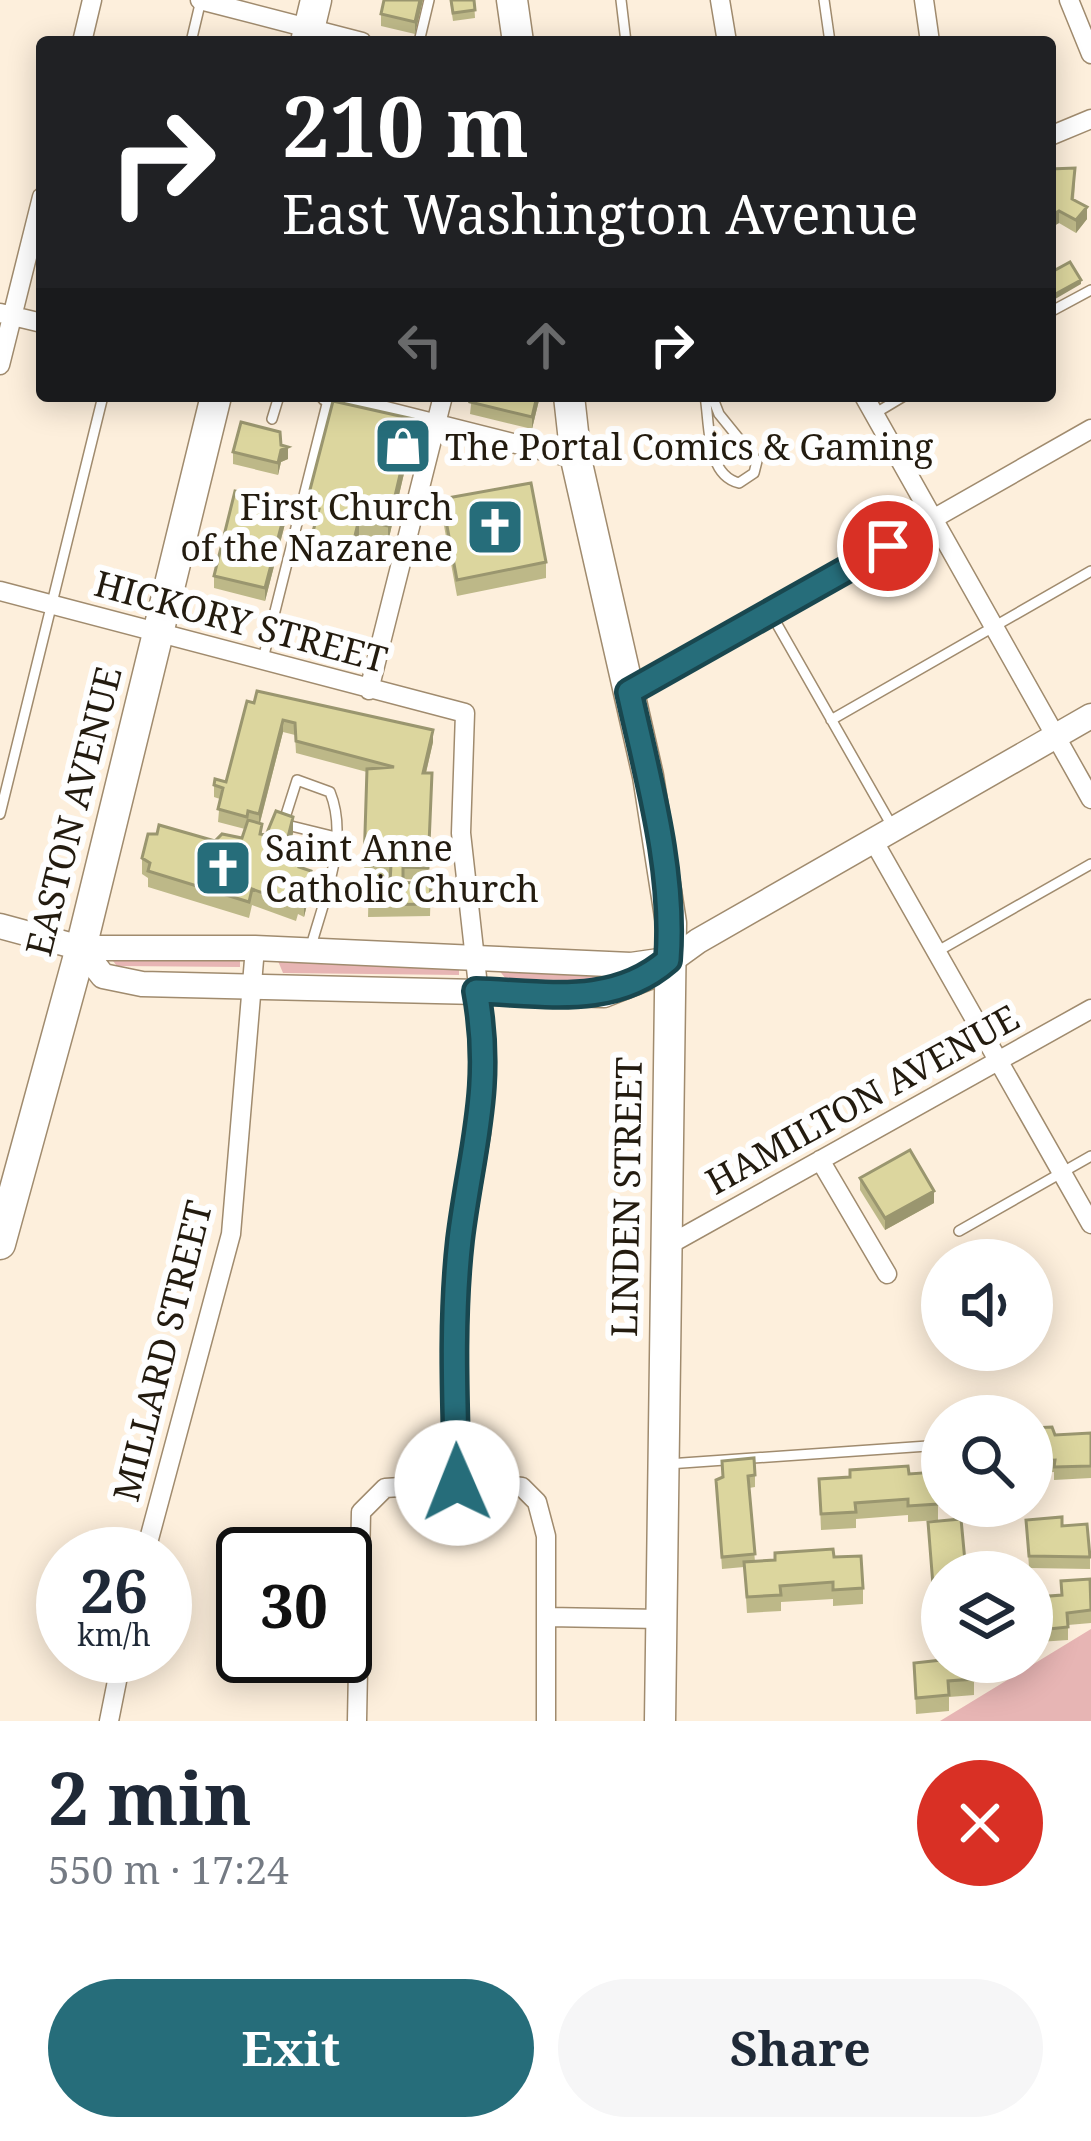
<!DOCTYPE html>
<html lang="en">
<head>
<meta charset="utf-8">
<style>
	:root { --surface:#fff; --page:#f6f6f7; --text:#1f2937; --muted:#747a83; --accent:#266d7a }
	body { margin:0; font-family:"Noto Serif",serif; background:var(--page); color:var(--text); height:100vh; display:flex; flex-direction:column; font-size:45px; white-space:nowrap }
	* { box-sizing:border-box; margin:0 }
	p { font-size:39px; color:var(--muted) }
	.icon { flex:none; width:66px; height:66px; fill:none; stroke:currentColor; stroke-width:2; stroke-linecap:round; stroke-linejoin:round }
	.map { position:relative; height:1721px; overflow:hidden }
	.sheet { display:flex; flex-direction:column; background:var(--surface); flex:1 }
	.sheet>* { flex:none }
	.hud { position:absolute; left:36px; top:36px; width:1020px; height:366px; border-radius:12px; box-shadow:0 6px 30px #0003; background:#202124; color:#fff; overflow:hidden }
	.buttons { position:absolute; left:921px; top:1239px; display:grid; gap:24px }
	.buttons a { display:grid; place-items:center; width:132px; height:132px; border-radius:50%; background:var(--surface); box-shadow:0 6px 30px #0003; font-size:60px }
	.speed { position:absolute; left:36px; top:1527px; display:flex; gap:24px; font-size:60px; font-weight:700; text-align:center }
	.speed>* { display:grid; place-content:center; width:156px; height:156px; border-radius:50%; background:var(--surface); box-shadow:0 6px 30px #0003; line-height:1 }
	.speed small { font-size:30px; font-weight:400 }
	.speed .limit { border:6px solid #111; border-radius:18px; background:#fff; color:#111 }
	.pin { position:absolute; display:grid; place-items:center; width:102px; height:102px; color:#fff; margin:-51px; border:6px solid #fff; border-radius:50%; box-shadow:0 3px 12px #0007 }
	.me { position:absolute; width:132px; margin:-66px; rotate:359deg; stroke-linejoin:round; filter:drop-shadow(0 0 9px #0008) }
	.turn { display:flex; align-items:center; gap:42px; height:252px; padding:0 48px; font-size:54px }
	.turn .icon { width:156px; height:156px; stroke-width:2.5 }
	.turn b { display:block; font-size:84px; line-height:102px }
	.lanes { display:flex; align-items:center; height:114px; padding:0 48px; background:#0003; justify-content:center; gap:60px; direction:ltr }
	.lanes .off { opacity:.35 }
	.round { display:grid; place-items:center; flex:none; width:126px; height:126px; border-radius:63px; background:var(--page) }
	.summary { display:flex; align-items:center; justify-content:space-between; height:204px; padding:0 48px }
	h1 { font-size:72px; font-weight:700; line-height:90px }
	.primary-button { display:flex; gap:24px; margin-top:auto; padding:24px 48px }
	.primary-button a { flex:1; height:138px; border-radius:72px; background:var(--accent); color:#fff; font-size:48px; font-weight:700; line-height:138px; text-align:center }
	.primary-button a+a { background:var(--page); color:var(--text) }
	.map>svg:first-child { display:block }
	.green { fill:#e7b5b4 }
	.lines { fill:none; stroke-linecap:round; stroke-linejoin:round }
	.service-casing { stroke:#a08b6e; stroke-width:12 }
	.minor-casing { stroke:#a08b6e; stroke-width:21 }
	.tertiary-casing { stroke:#a08b6e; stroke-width:27 }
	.primary-casing { stroke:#a08b6e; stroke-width:33 }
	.service { stroke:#fff; stroke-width:9 }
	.minor { stroke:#fff; stroke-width:18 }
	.tertiary { stroke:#fff; stroke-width:24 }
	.primary { stroke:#fff; stroke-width:30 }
	.wall { fill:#bdb888 }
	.shaded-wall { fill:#9a966f }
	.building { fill:#dcd69e; stroke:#9a966f; stroke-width:3 }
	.route-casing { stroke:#19474f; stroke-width:30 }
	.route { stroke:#266d7a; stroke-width:21 }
	.labels { text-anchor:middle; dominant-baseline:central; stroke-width:12; stroke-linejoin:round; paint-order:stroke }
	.poi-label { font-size:36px; fill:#231b0f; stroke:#fefefe; text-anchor:start }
	.street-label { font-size:36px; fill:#231b0f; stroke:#fefefe }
</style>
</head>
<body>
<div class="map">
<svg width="1091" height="1721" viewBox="0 0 1091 1721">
	<rect width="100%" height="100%" fill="#fdefdc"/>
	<!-- green -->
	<path class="green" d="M 109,956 L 240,960 L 240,967 L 117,966 Z
		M 285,956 L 459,968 L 459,975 L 283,973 L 278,961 Z
		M 627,968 L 626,981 L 506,979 L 498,969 Z
		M 1091,1629 L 1091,1721 L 940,1721 Z"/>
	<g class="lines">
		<!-- service casing -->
		<g class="service-casing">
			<path id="service" d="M 621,0 L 626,42
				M 824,0 L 830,42
				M 191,42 L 201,0
				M 419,42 L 429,0
				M 1050,312 L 1091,290
				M 705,396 C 710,425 706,475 739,483 L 754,473 L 757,461 L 719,414 L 712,396
				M 874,414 L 904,396
				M 272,419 L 279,396
				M 770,612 L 892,826
				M 263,659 L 329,396
				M 831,720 L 1091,571
				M 0,814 L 103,396
				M 310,950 C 323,901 350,841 330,792 L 297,780 L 283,824 L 336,837
				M 938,951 L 1091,864
				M 959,1231 L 1091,1156
				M 668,1464 L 942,1445"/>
		</g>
		<!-- minor casing -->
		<g class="minor-casing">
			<path id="minor" d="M 200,0 L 362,42
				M 720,0 L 727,42
				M 924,0 L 930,42
				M 1069,0 L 1091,54
				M 82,42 L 92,0
				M 1050,136 L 1091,119
				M 0,313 L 42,323
				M 0,365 L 42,197
				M 326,396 L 576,459
				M 864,396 L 1091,799
				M 0,591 L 465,713 L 461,833 L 482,1022 L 482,1082 L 481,1133 L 457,1275 L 457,1483
				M 369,690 L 443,396
				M 629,692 L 1091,429
				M 873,840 L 1091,1224
				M 820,1160 L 887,1274
				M 665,1247 L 1091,1009
				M 145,1554 L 231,1234 L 255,948
				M 548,1617 L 660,1619
				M 109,1721 L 122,1656
				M 357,1721 L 361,1512 L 385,1488 L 478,1482 L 522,1487 L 537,1502 L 546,1536 L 546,1721"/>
		</g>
		<!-- tertiary casing -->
		<g class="tertiary-casing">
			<path id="tertiary" d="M 0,926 L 81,948 L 255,948 L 631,965 L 666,960
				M 81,948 L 103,976 L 142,984 L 604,995 L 647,978 L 698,941 L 1091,716"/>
		</g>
		<!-- primary casing -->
		<g class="primary-casing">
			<path id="primary" d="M 512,0 L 518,42
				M 306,42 L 316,0
				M 569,396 L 576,459 L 648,776 L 671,923 L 660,1721
				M 0,1244 L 81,948 L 216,396"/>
		</g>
		<!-- service -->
		<use href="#service" class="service"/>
		<!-- minor -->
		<use href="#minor" class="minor"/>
		<!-- tertiary -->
		<use href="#tertiary" class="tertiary"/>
		<!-- primary -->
		<use href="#primary" class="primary"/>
	</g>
	<!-- wall -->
	<path class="wall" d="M 423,0 L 415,34 L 381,26 L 381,14 Z
		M 450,0 L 474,0 L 475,18 L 453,21 Z
		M 1050,169 L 1075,181 L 1074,200 L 1087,219 L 1076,233 L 1059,223 L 1050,228 Z
		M 472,396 L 540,396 L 532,429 L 470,414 Z
		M 413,435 L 388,542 L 359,535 L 352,564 L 311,555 L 311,539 L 315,524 L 306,522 L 306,505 Z
		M 233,452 L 288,459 L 281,462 L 278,475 L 233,464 Z
		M 442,499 L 546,562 L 546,578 L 457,596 L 442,515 Z
		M 287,516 L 265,601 L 214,588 L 214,576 Z
		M 247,701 L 433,742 L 426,773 L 432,773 L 428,880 L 403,879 L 403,882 L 431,885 L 430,916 L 368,917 L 369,878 L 390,882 L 390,878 L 364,877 L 367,772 L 296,753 L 295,735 L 283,732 L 260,823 L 262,834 L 293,833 L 291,842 L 305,861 L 303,869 L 311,888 L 304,917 L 298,914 L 296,921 L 252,905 L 249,918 L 148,887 L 148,878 L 142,874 L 142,858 L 215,841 L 242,838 L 245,829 L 218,822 L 220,799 L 214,797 L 214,785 L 226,782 Z
		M 860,1178 L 934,1203 L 885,1230 L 860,1190 Z
		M 1032,1428 L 1055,1435 L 1091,1433 L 1091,1478 L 1054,1480 L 1054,1472 L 1032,1473 Z
		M 722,1461 L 755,1475 L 755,1487 L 749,1488 L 755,1562 L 834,1557 L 863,1588 L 863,1604 L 833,1606 L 833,1599 L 781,1602 L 781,1611 L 747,1613 L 744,1567 L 722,1569 L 716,1480 L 722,1477 Z
		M 909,1474 L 938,1504 L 938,1520 L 908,1522 L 908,1515 L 856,1519 L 856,1528 L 821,1530 L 819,1479 Z
		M 1026,1520 L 1062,1526 L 1090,1557 L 1090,1569 L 1029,1568 Z
		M 928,1522 L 942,1572 L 942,1645 L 929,1646 L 927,1599 L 933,1598 Z
		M 1061,1581 L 1091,1590 L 1091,1623 L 1068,1625 L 1068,1640 L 1039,1642 L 1037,1597 L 1061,1595 Z
		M 1022,1662 L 1000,1665 L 1000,1680 L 974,1682 L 974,1695 L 949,1697 L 949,1711 L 916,1714 L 914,1663 Z"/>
	<!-- shaded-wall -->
	<path class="shaded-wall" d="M 420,0 L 423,0 L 415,34 L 415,22 Z
		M 1087,207 L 1087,219 L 1076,233 L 1076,220 Z
		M 1059,211 L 1059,223 L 1050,228 L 1050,216 Z
		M 1081,280 L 1081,284 L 1050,302 L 1050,297 Z
		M 537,396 L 540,396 L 532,429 L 532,417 Z
		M 413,419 L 413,435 L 388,542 L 388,526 Z
		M 288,447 L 288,459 L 281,462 L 278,475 L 278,463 L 281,450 Z
		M 287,504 L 287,516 L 265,601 L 265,588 Z
		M 359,519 L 359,535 L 352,564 L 352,548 Z
		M 283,720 L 283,732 L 259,826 L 259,814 Z
		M 433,730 L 433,742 L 423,785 L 423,773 Z
		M 293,817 L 293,833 L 287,857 L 287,841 Z
		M 311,871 L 311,888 L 304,917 L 304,900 Z
		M 934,1191 L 934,1203 L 885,1230 L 885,1218 Z"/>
	<!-- building -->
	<path class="building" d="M 384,0 L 420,0 L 415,22 L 381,14 Z
		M 451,0 L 474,0 L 475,10 L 453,13 Z
		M 1075,168 L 1072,199 L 1087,207 L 1076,220 L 1059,211 L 1050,216 L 1050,169 Z
		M 1070,262 L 1081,280 L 1050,297 L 1050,273 Z
		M 472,396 L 537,396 L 532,417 L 470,402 Z
		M 333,401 L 413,419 L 388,526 L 359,519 L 352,548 L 311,539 L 319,509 L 306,505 Z
		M 241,422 L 280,432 L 281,445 L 288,447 L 281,450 L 278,463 L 233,452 Z
		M 531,483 L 546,562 L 457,580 L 442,499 Z
		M 235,491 L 287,504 L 265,588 L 214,576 Z
		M 257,691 L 433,730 L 423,773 L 432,773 L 428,868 L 403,867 L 403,882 L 431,885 L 430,904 L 368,905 L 369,878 L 390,882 L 391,865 L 364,865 L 367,769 L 394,767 L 296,741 L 295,723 L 283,720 L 259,814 L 248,811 L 247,817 L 218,809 L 223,788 L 214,785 L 215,779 L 226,782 L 247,701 L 254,703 Z
		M 276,811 L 293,817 L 287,841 L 305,845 L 299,867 L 311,871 L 304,900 L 298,898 L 296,905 L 252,889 L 249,902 L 148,871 L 150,863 L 142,858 L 148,834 L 157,834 L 159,825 L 215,841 L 222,834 L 242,838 L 248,820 L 262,824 L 260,834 L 266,835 Z
		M 910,1150 L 934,1191 L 885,1218 L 860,1178 Z
		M 1052,1427 L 1055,1435 L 1091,1433 L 1091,1466 L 1054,1467 L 1055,1460 L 1032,1461 L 1032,1428 Z
		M 754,1458 L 755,1475 L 748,1476 L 755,1554 L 722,1557 L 716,1480 L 723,1477 L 722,1461 Z
		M 908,1466 L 909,1474 L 936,1472 L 938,1504 L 908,1506 L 908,1499 L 855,1503 L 856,1512 L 821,1514 L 819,1479 L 850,1477 L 850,1470 Z
		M 1062,1517 L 1062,1526 L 1087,1524 L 1090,1557 L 1029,1556 L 1026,1520 Z
		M 961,1519 L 966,1572 L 942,1572 L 942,1628 L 929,1629 L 927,1599 L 934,1598 L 928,1522 Z
		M 833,1549 L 834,1557 L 861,1556 L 863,1588 L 833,1590 L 833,1582 L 780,1586 L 781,1595 L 747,1597 L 744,1562 L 775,1560 L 775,1553 Z
		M 1090,1579 L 1091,1610 L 1067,1613 L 1068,1627 L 1039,1630 L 1037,1597 L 1062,1595 L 1061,1581 Z
		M 942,1660 L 942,1662 L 1000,1662 L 1000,1664 L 973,1666 L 974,1679 L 948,1681 L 949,1695 L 916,1698 L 914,1663 Z"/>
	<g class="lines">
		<!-- route casing -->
		<g class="route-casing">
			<path id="route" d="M 457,1483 C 455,1403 451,1320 460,1240 C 471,1150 494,1086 476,991 C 544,993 613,1008 668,960 C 675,871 648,778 629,692 L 888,546"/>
		</g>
		<!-- route -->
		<use href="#route" class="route"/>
	</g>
	<!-- icons -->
	<defs>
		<g id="shop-square" transform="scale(3)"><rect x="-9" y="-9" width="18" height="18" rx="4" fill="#266d7a" stroke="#fefefe"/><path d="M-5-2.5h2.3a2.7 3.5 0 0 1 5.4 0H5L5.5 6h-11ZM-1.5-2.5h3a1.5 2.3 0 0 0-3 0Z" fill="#fff"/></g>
		<g id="church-square" transform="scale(3)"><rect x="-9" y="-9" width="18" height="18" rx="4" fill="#266d7a" stroke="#fefefe"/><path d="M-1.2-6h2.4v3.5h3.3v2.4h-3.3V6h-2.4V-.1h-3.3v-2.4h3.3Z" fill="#fff"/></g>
	</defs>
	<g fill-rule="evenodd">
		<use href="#shop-square" x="403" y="446"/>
		<use href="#church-square" x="495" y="527"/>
		<use href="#church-square" x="223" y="868"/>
	</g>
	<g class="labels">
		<!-- poi labels -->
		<g class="poi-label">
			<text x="445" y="446">The Portal Comics &amp; Gaming</text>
			<text x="453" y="506" text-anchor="end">First Church<tspan x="453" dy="41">of the Nazarene</tspan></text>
			<text x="265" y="847">Saint Anne<tspan x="265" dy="41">Catholic Church</tspan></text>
		</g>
		<!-- street labels -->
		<g class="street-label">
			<text transform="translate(241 621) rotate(15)">HICKORY STREET</text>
			<text transform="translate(73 811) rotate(-76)">EASTON AVENUE</text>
			<text transform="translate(862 1099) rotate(-29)">HAMILTON AVENUE</text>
			<text transform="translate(626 1197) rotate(-89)">LINDEN STREET</text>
			<text transform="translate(162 1351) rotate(-76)">MILLARD STREET</text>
		</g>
	</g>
</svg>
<div class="buttons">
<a><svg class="icon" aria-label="sound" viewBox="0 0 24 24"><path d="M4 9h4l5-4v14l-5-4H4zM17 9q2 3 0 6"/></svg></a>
<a><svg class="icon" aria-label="search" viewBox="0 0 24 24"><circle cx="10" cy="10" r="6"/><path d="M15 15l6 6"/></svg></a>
<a><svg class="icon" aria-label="layers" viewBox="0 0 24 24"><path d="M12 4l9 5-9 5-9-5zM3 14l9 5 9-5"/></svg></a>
</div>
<div class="speed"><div>26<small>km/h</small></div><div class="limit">30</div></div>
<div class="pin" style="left:888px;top:546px;background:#d93025"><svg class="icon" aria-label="arrive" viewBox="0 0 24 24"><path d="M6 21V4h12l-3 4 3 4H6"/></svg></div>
<svg class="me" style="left:457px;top:1483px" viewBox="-20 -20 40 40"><circle r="19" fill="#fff"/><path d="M0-13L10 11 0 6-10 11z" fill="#266d7a"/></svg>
<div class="hud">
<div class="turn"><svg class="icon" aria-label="right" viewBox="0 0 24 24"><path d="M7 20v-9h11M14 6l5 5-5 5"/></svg><div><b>210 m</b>East Washington Avenue</div></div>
<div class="lanes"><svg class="icon off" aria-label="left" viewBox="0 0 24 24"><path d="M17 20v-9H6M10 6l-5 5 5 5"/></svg><svg class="icon off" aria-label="ahead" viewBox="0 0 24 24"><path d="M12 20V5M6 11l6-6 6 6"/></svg><svg class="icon" aria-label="right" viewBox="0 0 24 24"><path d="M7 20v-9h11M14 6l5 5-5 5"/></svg></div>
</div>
</div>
<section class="sheet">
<div class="summary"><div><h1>2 min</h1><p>550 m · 17:24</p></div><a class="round" style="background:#d93025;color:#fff"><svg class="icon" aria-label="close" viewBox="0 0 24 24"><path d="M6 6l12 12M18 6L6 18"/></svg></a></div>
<div class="primary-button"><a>Exit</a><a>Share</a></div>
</section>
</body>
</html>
